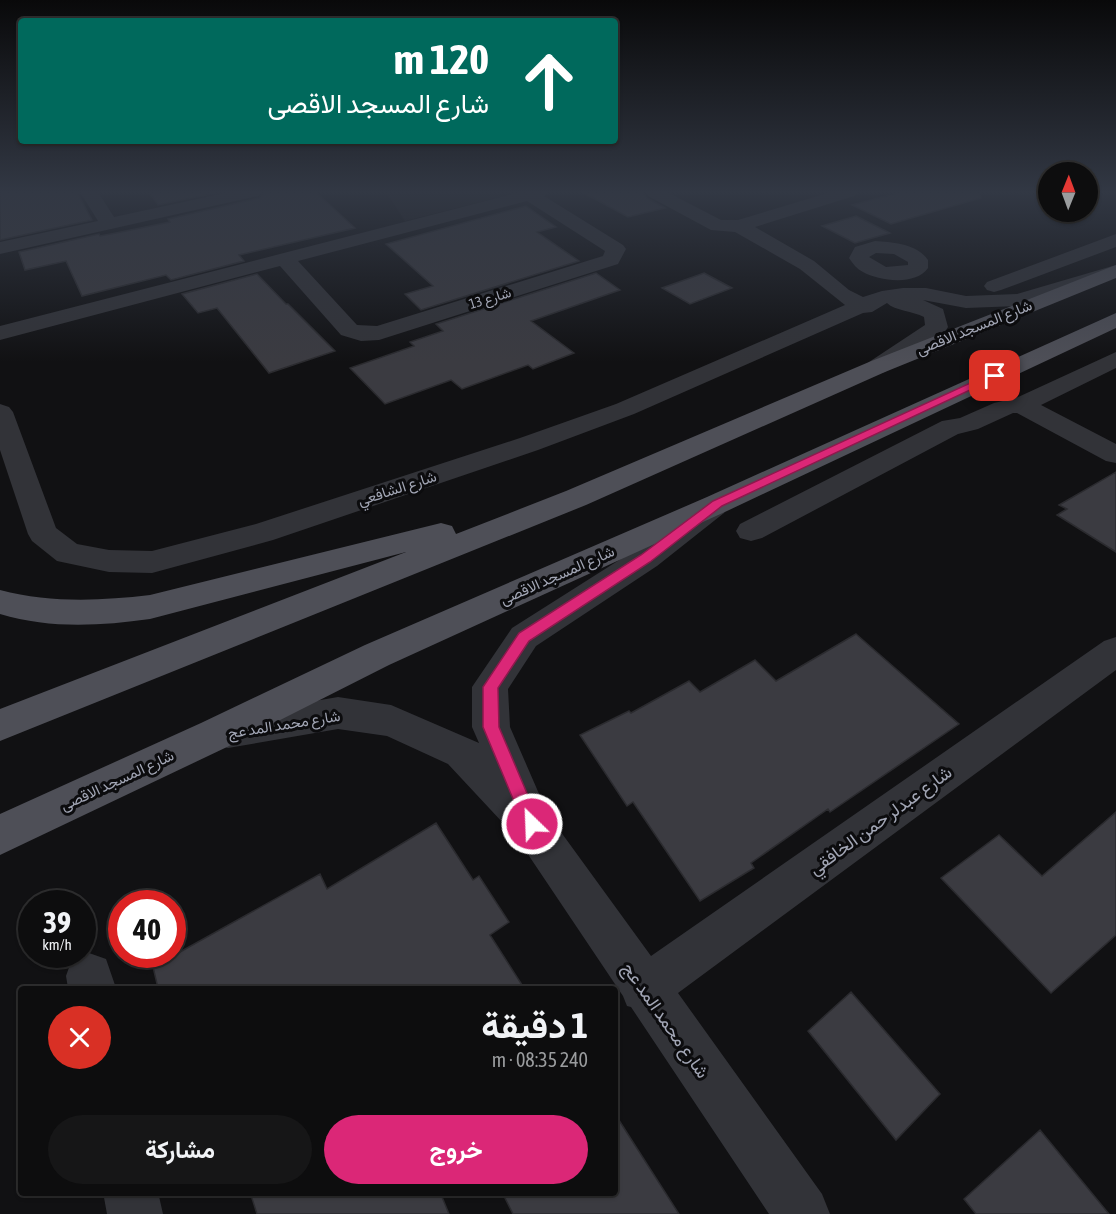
<!DOCTYPE html>
<html lang="ar">
<head>
<meta charset="utf-8">
<style>
	:root { --surface:#0d0d0e; --page:#161617; --text:#f1f3f6; --muted:#9a9c9e; --line:#2d2d2e; --accent:#db2777 }
	body { margin:0; font-family:"Asap Condensed",Vazirmatn,sans-serif; background:var(--page); color:var(--text); direction:rtl; height:100vh; display:flex; flex-direction:column; font-size:22px; white-space:nowrap }
	* { box-sizing:border-box; margin:0 }
	p { font-size:20px; color:var(--muted) }
	.icon { flex:none; width:33px; height:33px; fill:none; stroke:currentColor; stroke-width:2; stroke-linecap:round; stroke-linejoin:round }
	.map { position:relative; flex:1; overflow:hidden; direction:ltr }
	.details { position:absolute; left:18px; top:986px; width:600px; height:210px; display:flex; flex-direction:column; background:var(--surface); border-radius:6px; box-shadow:0 2px 4px #0004,0 0 0 2px var(--line); direction:rtl }
	.details>* { flex:none }
	.banner { position:absolute; left:18px; top:18px; width:600px; height:126px; border-radius:6px; box-shadow:0 2px 4px #0004,0 0 0 2px var(--line); direction:rtl; background:#00695c; color:#fff; overflow:hidden }
	.needle { width:39px; rotate:1deg }
	.controls { position:absolute; left:1038px; top:162px; display:grid; gap:12px }
	.controls a { display:grid; place-items:center; width:60px; height:60px; border-radius:50%; background:var(--surface); box-shadow:0 2px 4px #0004,0 0 0 2px var(--line); font-size:30px }
	.speed { position:absolute; left:18px; top:890px; display:flex; gap:12px; font-size:30px; font-weight:700; text-align:center }
	.speed>* { display:grid; place-content:center; width:78px; height:78px; border-radius:50%; background:var(--surface); box-shadow:0 2px 4px #0004,0 0 0 2px var(--line); line-height:1 }
	.speed small { font-size:15px; font-weight:400 }
	.speed .limit { border:9px solid #d22; background:#fff; color:#111 }
	.pin { position:absolute; display:grid; place-items:center; width:51px; height:51px; color:#fff; margin:-26px; border-radius:12px; box-shadow:0 3px 9px #0006 }
	.me { position:absolute; width:66px; margin:-33px; rotate:336deg; stroke-linejoin:round; filter:drop-shadow(0 0 4px #0008) }
	.turn { display:flex; align-items:center; gap:21px; height:126px; padding:0 30px; font-size:27px }
	.turn .icon { width:78px; height:78px; stroke-width:2.5 }
	.turn b { display:block; font-size:42px; line-height:51px }
	.round { display:grid; place-items:center; flex:none; width:63px; height:63px; border-radius:32px; background:var(--page) }
	.overview { display:flex; align-items:center; justify-content:space-between; height:102px; padding:0 30px }
	h1 { font-size:36px; font-weight:700; line-height:45px }
	.cta { display:flex; gap:12px; margin-top:auto; padding:12px 30px }
	.cta a { flex:1; height:69px; border-radius:36px; background:var(--accent); color:#fff; font-size:24px; font-weight:700; line-height:69px; text-align:center }
	.cta a+a { background:var(--page); color:var(--text) }
	.map>svg:first-child { display:block }
	.built { fill:#1d1d20 }
	.building { fill:#3b3b41; stroke:#2b2b2f; stroke-width:1.5 }
	.lines { fill:none; stroke-linecap:round; stroke-linejoin:round }
	.minor { fill:#323338; fill-rule:evenodd }
	.major { fill:#4e4f57; fill-rule:evenodd }
	.route { fill:#db2777; stroke:#8e194d; stroke-width:1.5 }
	.labels { text-anchor:middle; dominant-baseline:central; stroke-width:6; stroke-linejoin:round; paint-order:stroke }
	.far-street-label { font-size:14px; fill:#a2a6b5; stroke:#0c0c0e }
	.street-label { font-size:15px; fill:#a2a6b5; stroke:#0c0c0e }
	.near-street-label { font-size:18px; fill:#a2a6b5; stroke:#0c0c0e }
</style>
</head>
<body>
<div class="map">
<svg width="1116" height="1214" viewBox="0 0 1116 1214">
	<rect width="100%" height="100%" fill="#111113"/>
	<!-- built -->
	<path class="built" d="M 386,192 L 520,192 L 405,221 Z"/>
	<!-- building -->
	<path class="building" d="M 0,192 L 77,192 L 92,220 L 0,240 Z
		M 149,192 L 220,192 L 158,205 Z
		M 264,192 L 316,192 L 355,228 L 239,255 L 244,261 L 171,280 L 166,275 L 82,296 L 66,261 L 25,270 L 19,252 L 99,234 L 100,236 L 116,233 L 170,222 L 168,219 L 259,198 Z
		M 582,192 L 643,192 L 647,198 L 665,208 L 628,217 Z
		M 901,192 L 980,192 L 981,198 L 891,224 L 852,205 Z
		M 526,206 L 556,227 L 537,232 L 579,261 L 421,310 L 405,294 L 433,286 L 386,244 Z
		M 856,216 L 890,233 L 855,243 L 822,226 Z
		M 596,273 L 620,290 L 531,321 L 574,353 L 533,369 L 528,365 L 462,389 L 451,380 L 385,404 L 350,368 L 414,346 L 410,342 L 443,331 L 436,324 Z
		M 704,273 L 732,288 L 690,304 L 662,288 Z
		M 257,274 L 286,304 L 288,304 L 335,351 L 269,373 L 217,308 L 198,313 L 182,294 Z
		M 1116,472 L 1116,552 L 1057,515 L 1067,509 L 1059,505 Z
		M 856,634 L 959,724 L 830,812 L 828,809 L 751,863 L 754,868 L 700,901 L 633,802 L 627,806 L 580,735 L 629,711 L 631,713 L 689,681 L 700,692 L 755,660 L 776,681 Z
		M 1116,812 L 1116,935 L 1051,993 L 941,878 L 999,835 L 1042,876 Z
		M 436,823 L 473,880 L 479,876 L 509,922 L 490,935 L 524,988 L 158,988 L 153,967 L 320,874 L 327,889 Z
		M 851,992 L 940,1094 L 896,1140 L 808,1031 Z
		M 615,1114 L 679,1214 L 513,1214 L 502,1192 L 615,1192 Z
		M 1040,1130 L 1109,1214 L 976,1214 L 964,1199 Z
		M 250,1192 L 440,1192 L 449,1214 L 257,1214 Z"/>
	<g class="lines">
		<!-- minor -->
		<path class="minor" d="M 80,192 L 98,192 L 114,217 L 230,192 L 262,192 L 259,196 L 253,197 L 0,254 L 0,242 L 98,221 Z
			M 521,192 L 550,192 L 544,196 L 623,245 L 626,249 L 618,264 L 379,340 L 361,341 L 341,335 L 280,266 L 0,340 L 0,326 ZM 527,201 L 605,251 L 603,256 L 377,326 L 357,325 L 298,261 Z
			M 645,192 L 667,192 L 721,220 L 738,220 L 831,192 L 857,192 L 854,196 L 755,227 L 814,261 L 849,290 L 863,297 L 882,291 L 903,288 L 926,288 L 966,296 L 1017,294 L 1116,265 L 1116,277 L 1018,306 L 966,308 L 923,300 L 943,309 L 948,327 L 945,332 L 885,372 L 877,374 L 869,372 L 865,367 L 869,362 L 925,325 L 924,317 C 913,311 895,311 887,303 L 872,312 L 863,313 L 634,414 L 538,450 L 273,540 L 152,573 L 109,572 L 57,561 L 32,541 L 28,534 L 0,450 L 0,404 L 9,407 L 13,412 L 56,528 L 77,544 L 109,550 L 152,551 L 256,524 L 520,438 L 616,404 L 845,305 L 800,269 L 735,232 L 711,230 L 648,196 Z
			M 1116,234 L 1116,247 L 1001,290 L 994,292 L 987,290 L 984,286 L 987,282 Z
			M 875,241 C 893,242 917,244 928,260 L 928,268 C 916,286 879,281 863,272 C 857,269 853,264 849,258 L 855,247 ZM 876,253 L 894,254 L 908,262 L 908,265 L 886,267 L 869,257 Z
			M 1116,352 L 1116,368 L 1041,405 L 1116,444 L 1116,463 L 1106,461 L 1017,413 L 1013,413 L 978,429 L 958,434 L 762,538 L 751,541 L 740,538 L 736,531 L 740,524 L 942,421 L 960,418 L 994,403 L 1016,398 Z
			M 714,496 L 724,499 L 729,506 L 724,513 L 657,566 L 536,646 L 508,689 L 510,727 L 543,803 L 542,806 L 651,956 L 1104,641 L 1116,637 L 1116,670 L 678,993 L 822,1194 L 830,1214 L 769,1214 L 631,1007 L 627,1006 L 623,996 L 517,838 L 448,764 L 387,736 L 338,729 L 228,748 L 215,744 L 209,732 L 215,720 L 228,716 L 338,697 L 391,705 L 479,743 L 472,727 L 472,687 L 512,628 L 635,550 L 704,499 Z
			M 89,953 L 106,959 L 116,988 L 68,988 L 66,976 L 72,959 Z
			M 103,1192 L 158,1192 L 163,1214 L 107,1214 Z"/>
		<!-- major -->
		<path class="major" d="M 1116,265 L 1116,278 L 885,372 L 586,505 L 0,741 L 0,709 L 406,552 L 150,619 C 99,626 50,629 0,614 L 0,590 C 50,603 99,601 150,595 L 441,523 L 452,526 L 456,534 L 566,491 L 869,362 Z
			M 1116,313 L 1116,328 L 727,511 L 389,665 L 227,747 L 0,855 L 0,814 L 201,723 L 365,645 L 707,497 Z"/>
	</g>
	<!-- sky -->
	<linearGradient id="sky" x2="0" y2="1"><stop stop-color="#09090a"/><stop offset="0.53" stop-color="#323844"/><stop offset="1" stop-color="#323844" stop-opacity="0"/></linearGradient>
	<rect width="1116" height="362" fill="url(#sky)"/>
	<!-- route -->
	<path class="route" d="M 992,373 L 1000,376 L 722,506 L 650,562 L 529,641 L 498,688 L 499,727 L 540,824 L 538,830 L 532,832 L 526,830 L 483,727 L 483,687 L 519,633 L 641,555 L 713,501 Z"/>
	<g class="labels">
		<!-- far-street labels -->
		<g class="far-street-label">
			<text transform="translate(490 298) rotate(-17)">شارع 13</text>
		</g>
		<!-- street labels -->
		<g class="street-label">
			<text transform="translate(974 327) rotate(-22)">شارع المسجد الاقصى</text>
			<text transform="translate(397 488) rotate(-18)">شارع الشافعي</text>
			<text transform="translate(557 575) rotate(-24)">شارع المسجد الاقصى</text>
			<text transform="translate(284 724) rotate(-9)">شارع محمد المد عج</text>
			<text transform="translate(117 780) rotate(-25)">شارع المسجد الاقصى</text>
		</g>
		<!-- near-street labels -->
		<g class="near-street-label">
			<text transform="translate(880 820) rotate(-36)">شارع عبدلر حمن الخافقي</text>
			<text transform="translate(666 1020) rotate(55)">شارع محمد المد عج</text>
		</g>
	</g>
</svg>
<div class="controls">
<a><svg class="needle" viewBox="-14 -14 28 28"><path d="M0-13l5 13h-10z" fill="#e53935"/><path d="M0 13l5-13h-10z" fill="#9a9c9e"/></svg></a>
</div>
<div class="speed"><div>39<small>km/h</small></div><div class="limit">40</div></div>
<div class="pin" style="left:995px;top:376px;background:#d93025"><svg class="icon" aria-label="arrive" viewBox="0 0 24 24"><path d="M6 21V4h12l-3 4 3 4H6"/></svg></div>
<svg class="me" style="left:532px;top:824px" viewBox="-20 -20 40 40"><circle r="17" fill="#db2777" stroke="#fff" stroke-width="3"/><path d="M0-11L8 9 0 5-8 9z" fill="#fff"/></svg>
<div class="banner">
<div class="turn"><svg class="icon" aria-label="ahead" viewBox="0 0 24 24"><path d="M12 20V5M6 11l6-6 6 6"/></svg><div><b>120 m</b>شارع المسجد الاقصى</div></div>
</div>
<section class="details">
<div class="overview"><div><h1>1 دقيقة</h1><p>240 m · 08:35</p></div><a class="round" style="background:#d93025;color:#fff"><svg class="icon" aria-label="close" viewBox="0 0 24 24"><path d="M6 6l12 12M18 6L6 18"/></svg></a></div>
<div class="cta"><a>خروج</a><a>مشاركة</a></div>
</section>
</div>
</body>
</html>
